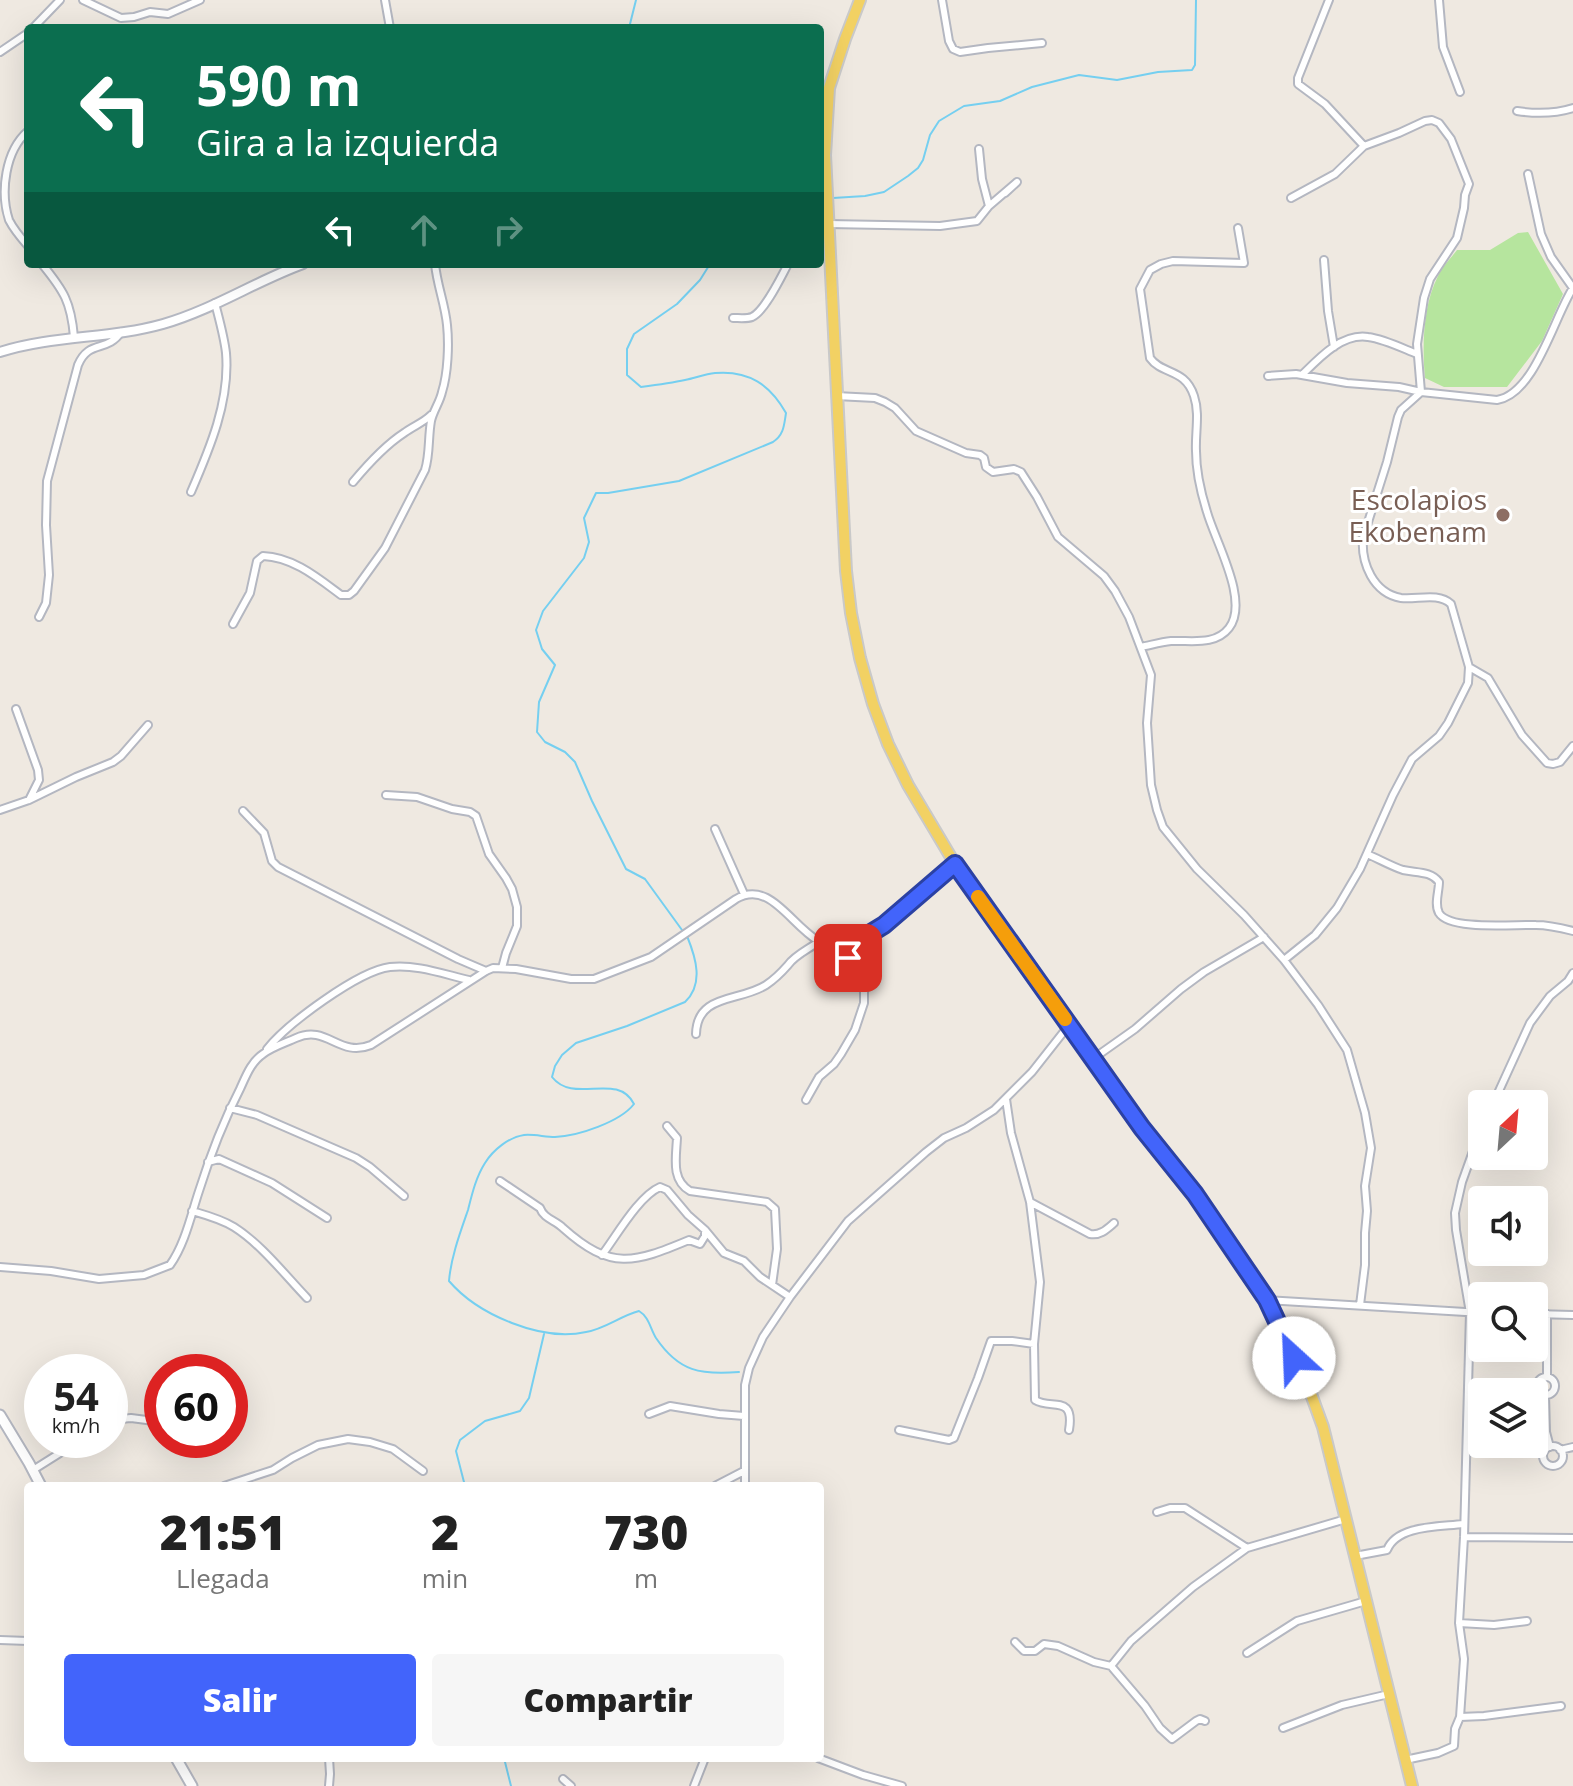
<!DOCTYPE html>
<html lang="es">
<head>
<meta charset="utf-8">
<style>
	:root { --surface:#fff; --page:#f6f6f6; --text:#222; --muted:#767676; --accent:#4264fb }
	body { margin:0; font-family:"Open Sans",sans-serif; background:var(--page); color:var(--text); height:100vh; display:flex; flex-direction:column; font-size:30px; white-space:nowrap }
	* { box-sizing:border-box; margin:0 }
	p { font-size:26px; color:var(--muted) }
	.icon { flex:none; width:44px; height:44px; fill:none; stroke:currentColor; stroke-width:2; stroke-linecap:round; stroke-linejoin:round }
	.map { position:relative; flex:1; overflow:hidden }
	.details { position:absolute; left:24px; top:1482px; width:800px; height:280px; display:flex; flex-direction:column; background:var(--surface); border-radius:8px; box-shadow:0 8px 32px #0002 }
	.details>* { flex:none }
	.hud { position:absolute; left:24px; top:24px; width:800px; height:244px; border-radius:8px; box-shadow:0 8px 32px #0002; background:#0b6e4f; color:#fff; overflow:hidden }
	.needle { width:52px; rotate:26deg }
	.fabs { position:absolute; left:1468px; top:1090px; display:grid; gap:16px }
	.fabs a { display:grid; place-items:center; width:80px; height:80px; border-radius:8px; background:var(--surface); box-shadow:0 8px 32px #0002; font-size:40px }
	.speed { position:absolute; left:24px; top:1354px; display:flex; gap:16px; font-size:40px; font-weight:700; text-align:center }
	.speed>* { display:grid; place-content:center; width:104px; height:104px; border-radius:50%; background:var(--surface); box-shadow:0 8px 32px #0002; line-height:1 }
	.speed small { font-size:20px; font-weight:400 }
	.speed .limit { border:12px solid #d22; background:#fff; color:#111 }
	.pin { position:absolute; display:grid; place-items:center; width:68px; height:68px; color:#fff; margin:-34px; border-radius:16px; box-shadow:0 4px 12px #0006 }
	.me { position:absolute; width:88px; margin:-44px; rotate:335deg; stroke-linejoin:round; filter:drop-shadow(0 0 6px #0008) }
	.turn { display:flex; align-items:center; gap:28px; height:168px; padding:0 40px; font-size:36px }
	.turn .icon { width:104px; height:104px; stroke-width:2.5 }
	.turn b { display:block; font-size:56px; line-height:68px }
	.lanes { display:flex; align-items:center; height:76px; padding:0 40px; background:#0003; justify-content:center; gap:40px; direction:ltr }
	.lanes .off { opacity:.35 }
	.eta { display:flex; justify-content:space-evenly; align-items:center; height:136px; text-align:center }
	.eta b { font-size:48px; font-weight:800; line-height:56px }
	.primary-button { display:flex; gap:16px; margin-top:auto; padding:16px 40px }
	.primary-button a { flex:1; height:92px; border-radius:8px; background:var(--accent); color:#fff; font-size:32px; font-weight:800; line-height:92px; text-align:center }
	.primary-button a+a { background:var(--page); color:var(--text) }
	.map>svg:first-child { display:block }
	.green { fill:#b6e59e }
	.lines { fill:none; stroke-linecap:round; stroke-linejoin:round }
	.stream { stroke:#75cff0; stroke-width:2 }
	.minor-casing { stroke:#b4b7c1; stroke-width:10 }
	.tertiary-casing { stroke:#b4b7c1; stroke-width:12 }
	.secondary-casing { stroke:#b4b7c1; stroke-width:13 }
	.primary-casing { stroke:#c9c9c9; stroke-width:14 }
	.minor { stroke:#fff; stroke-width:6 }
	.tertiary { stroke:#fff; stroke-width:8 }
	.secondary { stroke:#fff; stroke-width:9 }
	.primary { stroke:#f2d163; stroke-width:10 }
	.route-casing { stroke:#2b41a3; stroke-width:20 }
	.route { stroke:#4264fb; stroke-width:14 }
	.slow { stroke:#f59e0b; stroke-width:14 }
	.education-dot { fill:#8d6e63; stroke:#fff; stroke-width:3 }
	.labels { text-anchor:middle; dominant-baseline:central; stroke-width:6; stroke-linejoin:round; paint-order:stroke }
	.education-label { font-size:28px; fill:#785e54; stroke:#fff; text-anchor:end }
</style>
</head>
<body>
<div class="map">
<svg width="1573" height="1786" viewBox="0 0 1573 1786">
	<rect width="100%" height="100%" fill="#efe9e1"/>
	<!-- green -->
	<path class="green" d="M 1528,232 L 1563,294 L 1542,341 L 1507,387 L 1444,387 L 1425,378 C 1422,346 1423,305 1438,276 C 1442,267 1451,258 1457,250 L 1490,250 L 1518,233 Z"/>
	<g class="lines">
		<!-- stream -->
		<path class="stream" d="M 629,28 L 636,0
			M 833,198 L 865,196 L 884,192 L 908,176 L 918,168 L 923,160 L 930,135 L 939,121 L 964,106 L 1000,101 L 1032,87 L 1079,75 L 1117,80 L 1158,72 L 1192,70 L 1195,65 L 1196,0
			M 682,930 L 645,879 L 626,869 L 592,801 L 575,762 L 565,752 L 545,742 L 537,732 L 539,702 L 555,665 L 542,649 L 536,630 L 543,611 L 584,558 L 589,542 L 584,518 L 596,493 L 608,493 L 679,481 L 773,442 C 784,435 784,425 786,413 C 770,385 749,370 715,373 C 705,374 695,378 685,380 C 671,383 656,385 641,387 L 627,375 L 627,349 L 634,334 L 677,304 L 700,280 L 710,264
			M 687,936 C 696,958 704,984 685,1002 L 627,1026 L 576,1043 L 562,1055 L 555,1066 L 552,1077 C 574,1105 617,1071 634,1104 C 620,1122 578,1136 555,1137 C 545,1137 534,1134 524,1135 C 509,1137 493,1150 485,1163 C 476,1177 472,1194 468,1210 C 460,1233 451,1257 449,1281 C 478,1315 542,1342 586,1332 C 605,1329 620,1316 639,1311 C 649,1317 650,1328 656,1338 C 679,1372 701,1375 739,1372
			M 465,1486 L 456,1451 L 460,1440 L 485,1421 L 520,1411 L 529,1398 L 544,1334
			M 504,1758 L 511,1786"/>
		<!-- minor casing -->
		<g class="minor-casing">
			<path id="minor" d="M 83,0 L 121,18 L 134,17 L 150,12 L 168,14 L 200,0
				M 385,0 L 390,28
				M 942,0 L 949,41 L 953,49 L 960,52 L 988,48 L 1042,43
				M 1329,0 L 1298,78 L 1298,84 L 1325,104 L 1364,146
				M 1439,0 L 1443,47 L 1460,92
				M 33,28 L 60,0
				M 0,52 L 28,33
				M 1517,111 C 1537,114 1554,114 1573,108
				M 28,131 C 5,151 0,192 9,220 C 14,230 21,238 28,246
				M 979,149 L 982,179 L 989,206
				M 828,224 L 940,226 L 977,221 L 989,206 L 1017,182 L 1005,193
				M 1324,260 L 1328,311 L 1334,347
				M 42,264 C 64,291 71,302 74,337
				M 733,318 C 739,318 747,319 752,317 C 765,311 781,277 788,264
				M 1302,375 C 1319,358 1342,333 1368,337 C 1384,339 1402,348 1417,354
				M 1268,376 L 1296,374 L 1347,383 L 1399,387 L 1421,392 L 1417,344 L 1424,298 L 1430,279 L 1457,238 L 1464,208 L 1465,195 L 1469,184 L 1451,139 L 1439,123 L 1432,120 L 1425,121 L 1399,133 L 1364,146 L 1335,174 L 1291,198
				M 836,396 L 875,398 L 885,402 L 895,408 L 916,431 L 966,453 L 980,455 L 984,458 L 986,467 L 993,472 L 1014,469 L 1021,472 L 1037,497 L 1058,537 L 1104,576 L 1115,591 L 1129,617 L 1151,675 L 1147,723 L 1151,785 L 1157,810 L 1163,827 L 1197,869 L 1244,915 L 1284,960 L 1318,1005 L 1347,1050 L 1365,1113 L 1371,1148 L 1365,1186 L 1367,1211 L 1365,1233 L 1365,1265 L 1360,1305
				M 353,482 C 368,464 384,446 404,433 C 413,426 423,423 431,415
				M 191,492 C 210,448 230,401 226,353 C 224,336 219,319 215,303
				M 39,617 L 46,603 L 49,575 L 46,525 L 47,481 L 78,365 C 89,339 107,353 121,332
				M 233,624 L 250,593 L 257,561 L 263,556 C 293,557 318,578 341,595 L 349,595 L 354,591 L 385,548 L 425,470 C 430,454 428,438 431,421 C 433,411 440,402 442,392 C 448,373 449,344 447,325 C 445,304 437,285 435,264
				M 1141,647 C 1151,645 1161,642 1171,641 C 1191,640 1215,646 1229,628 C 1250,601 1215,541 1207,512 C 1201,493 1196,471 1196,451 C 1195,433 1200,414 1194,396 C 1185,368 1162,375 1150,358 L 1140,289 L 1150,270 L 1161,264 L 1173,261 L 1244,263 L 1238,228
				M 1469,667 L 1488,678 L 1522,735 L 1547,763 L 1553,764 L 1560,762 L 1573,746
				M 16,709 L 38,770 L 39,780 L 29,800
				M 386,795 L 417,797 L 452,809 L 470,812 L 476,816 L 489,854 L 506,878 L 512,889 L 517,907 L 517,926 L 506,953 L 502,968
				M 0,810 L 29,800 L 76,777 L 113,762 L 121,756 L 148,725
				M 243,811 L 264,833 L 272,861 L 278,867 L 458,959 L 486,971
				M 715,829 L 744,894
				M 1367,854 C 1379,859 1391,866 1403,870 C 1417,873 1431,871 1439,882 C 1439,892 1434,904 1439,913 C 1450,931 1516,924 1536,925 C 1549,925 1561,928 1573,931
				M 1284,960 L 1315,935 L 1337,908 L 1360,869 L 1393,795 L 1412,759 L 1439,736 L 1448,723 L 1468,683 L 1469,667 L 1451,604 C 1438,592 1417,600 1401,598 C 1373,593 1361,563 1363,538 L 1387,462 L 1398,417 L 1401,410 L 1421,392 L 1497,400 C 1535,394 1554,317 1573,288 L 1551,257 L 1541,234 L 1528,174
				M 696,1034 C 697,993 740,1002 766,985 C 775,979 781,973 788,965 C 795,955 809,949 818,942
				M 267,1049 C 287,1024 358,971 390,967 C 416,964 443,974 469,980
				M 1094,1058 L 1135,1029 L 1181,989 L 1204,972 L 1264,937
				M 1006,1099 L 1011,1133 L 1030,1202 L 1040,1282 L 1034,1344 L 1035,1400 C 1051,1410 1075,1394 1069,1430
				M 806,1100 L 819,1077 L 834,1064 L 841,1054 L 855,1030 L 864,1003 L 864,990 L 850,965 L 848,947
				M 1493,1104 L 1530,1023 L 1550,996 L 1568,981 L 1573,973
				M 230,1108 L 257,1115 L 356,1158 L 370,1167 L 404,1196
				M 667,1126 L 677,1138 C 676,1158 671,1180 690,1191 L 767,1202 L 775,1209 L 777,1249 L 772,1285
				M 208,1162 L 219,1159 L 272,1183 L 327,1218
				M 500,1181 L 540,1208 C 544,1219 555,1220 563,1228 C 611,1271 634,1263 689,1240 L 700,1244 L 705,1236 L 705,1230
				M 1030,1202 L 1090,1234 C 1100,1236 1107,1229 1114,1223
				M 192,1211 C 206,1215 221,1219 234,1227 C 261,1244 285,1275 307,1298
				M 602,1255 C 617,1235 639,1196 660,1187 L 667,1190 L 688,1215 L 705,1230 L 724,1253 L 744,1261 L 760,1277 L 790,1297
				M 0,1267 L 51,1271 L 99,1279 L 144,1275 L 170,1265 C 185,1244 191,1215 199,1191 C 210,1156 223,1122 240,1089 C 246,1076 251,1062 263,1054 C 272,1047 285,1043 296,1038 C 327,1024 339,1058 371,1045 L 486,971 L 493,968 L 516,969 L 571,979 L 594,979 L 651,957 L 736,899 C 780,874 800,956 848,947 L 884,925 L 955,864
				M 1267,1300 L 1482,1313
				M 1534,1314 L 1573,1315
				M 1547,1314 L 1547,1376
				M1537 1386a9 9 0 1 1 18 0a9 9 0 1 1-18 0Z
				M 1545,1395 L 1546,1432 L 1550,1447
				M 649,1414 L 670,1406 L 719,1414 L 744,1416
				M 110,1420 L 131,1418 L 162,1422
				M 899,1430 L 949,1440 L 954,1438 L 978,1378 L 991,1341 L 1012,1341 L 1034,1344
				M1543 1456a10 10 0 1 1 20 0a10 10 0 1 1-20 0Z
				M 1560,1450 L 1573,1447
				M 33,1470 L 60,1453 L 67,1440
				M 224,1486 L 273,1470 L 292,1458 L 318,1445 L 348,1439 L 370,1442 L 393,1449 L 423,1471
				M 715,1486 L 744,1471
				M 745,1486 L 745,1385 L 749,1368 L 763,1337 L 790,1297 L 848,1221 L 926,1152 L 944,1138 L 966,1128 L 994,1110 L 1032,1072 L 1069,1025
				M 1157,1512 L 1170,1508 L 1185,1508 L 1247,1548
				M 1464,1537 L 1573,1538
				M 1355,1556 L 1387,1550 C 1397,1525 1439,1527 1463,1524
				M 1459,1623 L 1494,1625 L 1527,1621
				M 0,1640 L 28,1641
				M 1015,1642 L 1024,1651 L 1035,1651 L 1044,1644 L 1058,1646 L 1094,1662 L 1111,1666 L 1145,1706 L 1160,1728 L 1172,1739 L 1196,1721 L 1200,1719 L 1205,1721
				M 1247,1653 L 1297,1621 L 1366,1601
				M 1111,1666 L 1131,1641 L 1193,1587 L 1247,1548 L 1346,1519
				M 1460,1717 L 1484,1716 L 1561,1706
				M 1283,1728 L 1342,1705 L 1389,1694
				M 818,1758 L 863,1775 L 902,1786
				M 1405,1760 L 1438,1753 L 1454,1746 L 1455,1729 L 1460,1717 L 1464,1659 L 1459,1623 L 1464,1537 L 1470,1313 L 1456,1230 L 1455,1213 L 1462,1182 L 1482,1126
				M 563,1779 L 571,1786
				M 329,1786 L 330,1774 L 329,1758
				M 694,1786 L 705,1758"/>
		</g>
		<!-- tertiary casing -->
		<g class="tertiary-casing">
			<path id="tertiary" d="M 0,352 C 53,335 110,339 163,324 C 212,310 256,281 303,264"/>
		</g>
		<!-- secondary casing -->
		<g class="secondary-casing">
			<path id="secondary" d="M 0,1415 L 29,1463 L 41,1486
				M 176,1758 L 192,1786"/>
		</g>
		<!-- primary casing -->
		<g class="primary-casing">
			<path id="primary" d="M 860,0 L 845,39 L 829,88 L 825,155 L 846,571 L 851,613 L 860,658 L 873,704 L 888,744 L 908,785 L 955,864 L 979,899 L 1094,1058 L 1142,1128 L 1195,1194 L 1267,1300 L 1311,1394 L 1323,1427 L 1412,1786"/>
		</g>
		<!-- minor -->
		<use href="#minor" class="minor"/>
		<!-- tertiary -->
		<use href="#tertiary" class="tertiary"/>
		<!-- secondary -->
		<use href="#secondary" class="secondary"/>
		<!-- primary -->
		<use href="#primary" class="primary"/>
	</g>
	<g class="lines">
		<!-- route casing -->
		<g class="route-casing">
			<path id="route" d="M 848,958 L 848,947 L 884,925 L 955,864 L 1142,1128 L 1195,1194 L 1267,1300 L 1294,1358"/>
		</g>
		<!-- route -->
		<use href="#route" class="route"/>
		<!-- slow -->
		<path class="slow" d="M 978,897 L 1065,1019"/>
	</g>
	<!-- markers -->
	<circle class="education-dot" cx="1503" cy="515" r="8"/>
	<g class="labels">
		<!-- education labels -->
		<g class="education-label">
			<text x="1487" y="499">Escolapios<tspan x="1487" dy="32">Ekobenam</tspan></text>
		</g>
	</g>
</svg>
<div class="fabs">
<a><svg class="needle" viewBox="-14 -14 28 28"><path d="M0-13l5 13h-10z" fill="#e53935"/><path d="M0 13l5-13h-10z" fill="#767676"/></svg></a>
<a><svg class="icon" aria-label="sound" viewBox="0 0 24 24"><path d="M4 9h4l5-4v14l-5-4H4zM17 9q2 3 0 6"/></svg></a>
<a><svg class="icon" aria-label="search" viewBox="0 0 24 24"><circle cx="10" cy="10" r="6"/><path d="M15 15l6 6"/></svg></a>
<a><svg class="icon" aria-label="layers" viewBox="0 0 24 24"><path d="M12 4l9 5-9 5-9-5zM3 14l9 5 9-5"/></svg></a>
</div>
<div class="speed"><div>54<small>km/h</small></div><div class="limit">60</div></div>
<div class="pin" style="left:848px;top:958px;background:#d93025"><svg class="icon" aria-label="arrive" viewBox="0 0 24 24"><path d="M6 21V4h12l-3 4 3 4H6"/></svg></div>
<svg class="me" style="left:1294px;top:1358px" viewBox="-20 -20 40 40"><circle r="19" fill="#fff"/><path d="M0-13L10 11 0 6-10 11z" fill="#4264fb"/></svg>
<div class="hud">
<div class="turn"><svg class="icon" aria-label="left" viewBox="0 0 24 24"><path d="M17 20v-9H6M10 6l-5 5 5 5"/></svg><div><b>590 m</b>Gira a la izquierda</div></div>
<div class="lanes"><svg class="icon" aria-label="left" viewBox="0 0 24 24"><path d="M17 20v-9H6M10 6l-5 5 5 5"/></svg><svg class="icon off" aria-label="ahead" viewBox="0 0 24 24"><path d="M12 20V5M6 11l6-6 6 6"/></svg><svg class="icon off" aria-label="right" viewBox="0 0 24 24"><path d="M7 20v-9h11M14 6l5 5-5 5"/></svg></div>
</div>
<section class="details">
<div class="eta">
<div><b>21:51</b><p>Llegada</p></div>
<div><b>2</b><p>min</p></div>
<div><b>730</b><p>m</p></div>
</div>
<div class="primary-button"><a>Salir</a><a>Compartir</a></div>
</section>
</div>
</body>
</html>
